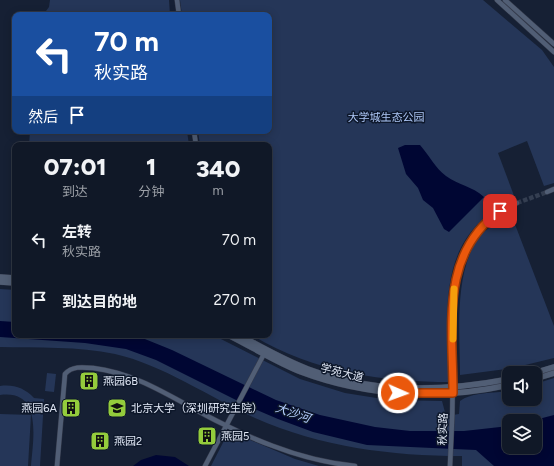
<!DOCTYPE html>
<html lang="zh">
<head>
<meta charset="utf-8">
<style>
	:root { --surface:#101827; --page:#1e2533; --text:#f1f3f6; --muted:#9ca0a7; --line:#303744 }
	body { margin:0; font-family:Figtree,"Noto Sans SC",sans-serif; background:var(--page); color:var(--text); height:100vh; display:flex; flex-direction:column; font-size:15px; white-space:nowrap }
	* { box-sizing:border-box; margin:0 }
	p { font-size:13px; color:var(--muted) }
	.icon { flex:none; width:22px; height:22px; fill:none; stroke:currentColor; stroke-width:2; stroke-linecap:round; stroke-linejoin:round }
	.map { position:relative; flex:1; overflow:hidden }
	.drawer { position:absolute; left:12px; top:142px; width:260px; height:196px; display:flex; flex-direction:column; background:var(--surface); border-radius:8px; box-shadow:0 2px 10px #0003,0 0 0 1px var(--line) }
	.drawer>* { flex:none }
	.guide { position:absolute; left:12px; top:12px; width:260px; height:122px; border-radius:8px; box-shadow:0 2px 10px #0003,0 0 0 1px var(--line); background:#1a4fa0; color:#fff; overflow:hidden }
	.controls { position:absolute; left:502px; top:366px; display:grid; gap:8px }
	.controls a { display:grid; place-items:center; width:40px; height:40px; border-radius:8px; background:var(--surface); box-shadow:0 2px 10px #0003,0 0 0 1px var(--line); font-size:20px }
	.pin { position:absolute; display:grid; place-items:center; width:34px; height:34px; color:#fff; margin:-17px; border-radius:8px; box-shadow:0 2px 6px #0006 }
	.me { position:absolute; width:44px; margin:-22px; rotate:92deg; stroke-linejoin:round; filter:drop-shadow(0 0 3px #0008) }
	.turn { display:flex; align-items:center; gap:14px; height:84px; padding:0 16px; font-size:18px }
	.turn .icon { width:52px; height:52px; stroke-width:2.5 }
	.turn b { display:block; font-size:28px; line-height:34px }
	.then { display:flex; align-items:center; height:38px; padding:0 16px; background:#0003; gap:8px; font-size:15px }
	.eta { display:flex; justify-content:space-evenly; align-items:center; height:68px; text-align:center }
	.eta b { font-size:24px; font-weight:800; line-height:28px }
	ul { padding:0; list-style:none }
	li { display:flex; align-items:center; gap:12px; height:60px; padding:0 16px }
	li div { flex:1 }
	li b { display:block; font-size:15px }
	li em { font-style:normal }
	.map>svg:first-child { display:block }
	.green { fill:#253658; fill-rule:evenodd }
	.water { fill:#000633 }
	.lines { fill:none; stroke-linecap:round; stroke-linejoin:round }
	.minor-tunnel { stroke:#343e51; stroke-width:4.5; stroke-dasharray:4.5 2; stroke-linecap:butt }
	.minor-casing { stroke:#343a4b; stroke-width:5.5 }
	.tertiary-casing { stroke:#343a4b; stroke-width:6 }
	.minor { stroke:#515e75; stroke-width:4.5 }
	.tertiary { stroke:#515e75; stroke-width:5.5 }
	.route-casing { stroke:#983908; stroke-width:10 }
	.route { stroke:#ea580c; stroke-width:7 }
	.slow { stroke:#f59e0b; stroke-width:7 }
	.labels { text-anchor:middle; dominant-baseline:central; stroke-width:3; stroke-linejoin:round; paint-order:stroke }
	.park-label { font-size:11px; fill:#adc6f5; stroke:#0d172a }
	.street-label { font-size:11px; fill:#e0e7f5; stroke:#0d172a }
	.poi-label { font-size:11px; fill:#e0e7f5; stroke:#0d172a; text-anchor:start }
	.water-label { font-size:12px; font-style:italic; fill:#b2cbfa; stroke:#0d172a }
</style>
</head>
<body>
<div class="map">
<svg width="554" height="466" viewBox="0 0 554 466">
	<rect width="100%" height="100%" fill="#162034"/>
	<!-- green -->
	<path class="green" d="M 50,0 L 169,0 L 170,15 L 43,15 L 49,7 Z
		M 180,0 L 483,0 L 542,50 L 554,67 L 554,183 L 544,186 L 527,141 L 498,153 L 516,201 C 436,230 445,312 451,382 C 382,382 312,372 252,335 L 269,335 L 269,145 L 200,145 L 198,131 L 269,131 L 269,15 L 182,15 Z
		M 30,131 L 187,131 L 189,145 L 29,145 Z
		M 511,214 L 554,326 L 554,358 L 513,368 L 460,375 C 460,334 453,269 481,235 C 489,227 501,220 511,214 Z
		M 0,289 L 15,290 L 15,335 L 213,335 L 300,379 L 345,393 L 389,400 L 442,401 L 446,416 L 459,414 L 460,401 C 472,392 494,393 509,391 L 509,399 L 535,399 L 535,384 L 554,378 L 554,466 L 462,466 L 462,456 C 391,456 321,447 255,418 C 211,398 161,364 115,354 C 78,346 38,348 0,347 ZM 509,421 L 535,421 L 535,447 L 509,447 Z
		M 47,373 L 56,374 L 54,392 L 45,391 Z
		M 0,386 C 13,384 25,388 34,398 L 44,399 L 40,466 L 31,466 C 33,440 43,389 0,395 Z
		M 0,414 L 31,415 L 28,466 L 0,466 Z
		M 229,431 L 295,459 L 319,466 L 211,466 Z"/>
	<!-- water -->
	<path class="water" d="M 405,145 L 420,145 C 429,155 435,168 446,176 C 458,185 472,186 484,197 L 449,232 L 444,229 L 433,208 L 423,200 L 418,188 L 406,174 L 398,148 Z
		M 0,321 L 15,322 L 15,335 L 135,335 L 172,350 L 276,400 L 320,415 L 375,427 L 410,431 L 464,431 L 509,426 L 509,447 L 535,447 L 535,421 L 531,421 L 554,415 L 554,466 L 494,466 L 476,450 L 367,445 L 313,432 L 278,419 L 252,408 L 156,360 L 126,349 L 85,343 L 0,337 Z
		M 156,455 L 175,457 L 189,466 L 133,466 L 141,460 Z"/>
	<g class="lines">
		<!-- minor-tunnel -->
		<path class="minor-tunnel" d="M 517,203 L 547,192"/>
		<!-- minor casing -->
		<g class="minor-casing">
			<path id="minor" d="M 177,0 L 179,15
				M 497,0 L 554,52
				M 505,0 L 554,44
				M 194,131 L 196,145
				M 547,192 L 554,189
				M 57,466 L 65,374 C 72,366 82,367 93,368 C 142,374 179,403 223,424 C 239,432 256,440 273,446 C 299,456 327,463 355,466
				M 205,466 L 264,354
				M 450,466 C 452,432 453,399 453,365 C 453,297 444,237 517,203"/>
		</g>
		<!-- tertiary casing -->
		<g class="tertiary-casing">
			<path id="tertiary" d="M 0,277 L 15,278
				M 0,282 L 15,283
				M 228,335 C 252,347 276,362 301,372 C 367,397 441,400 509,385
				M 239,335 C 262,347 284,360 308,369 C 372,393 442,392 509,379
				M 534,373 L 554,367
				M 535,379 L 554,373"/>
		</g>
		<!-- minor -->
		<use href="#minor" class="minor"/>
		<!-- tertiary -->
		<use href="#tertiary" class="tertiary"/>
	</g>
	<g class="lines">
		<!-- route casing -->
		<g class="route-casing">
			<path id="route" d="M 398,393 L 453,393 C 453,328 439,254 500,211"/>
		</g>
		<!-- route -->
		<use href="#route" class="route"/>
		<!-- slow -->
		<path class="slow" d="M 453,339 L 454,289"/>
	</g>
	<!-- icons -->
	<defs>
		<g id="building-square" transform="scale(1)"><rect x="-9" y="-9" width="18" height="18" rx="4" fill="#94cc3c" stroke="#0d172a"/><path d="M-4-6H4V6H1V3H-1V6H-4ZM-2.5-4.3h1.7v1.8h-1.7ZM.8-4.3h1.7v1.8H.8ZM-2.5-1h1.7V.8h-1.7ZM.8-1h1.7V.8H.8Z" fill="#111"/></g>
		<g id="university-square" transform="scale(1)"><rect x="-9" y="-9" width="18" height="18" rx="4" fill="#94cc3c" stroke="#0d172a"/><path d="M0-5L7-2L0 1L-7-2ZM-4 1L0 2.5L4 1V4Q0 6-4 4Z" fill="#111"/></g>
	</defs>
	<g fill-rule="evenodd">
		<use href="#building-square" x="89" y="381"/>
		<use href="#building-square" x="71" y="408"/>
		<use href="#university-square" x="117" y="408"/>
		<use href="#building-square" x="207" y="436"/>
		<use href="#building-square" x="100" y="441"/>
	</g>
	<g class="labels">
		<!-- park labels -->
		<g class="park-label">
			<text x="386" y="117">大学城生态公园</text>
		</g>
		<!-- street labels -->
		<g class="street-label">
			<text transform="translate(342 373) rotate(14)">学苑大道</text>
			<text transform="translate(443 429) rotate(-88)">秋实路</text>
		</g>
		<!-- poi labels -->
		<g class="poi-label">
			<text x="103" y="381">燕园6B</text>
			<text x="57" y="408" text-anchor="end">燕园6A</text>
			<text x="131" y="408">北京大学（深圳研究生院）</text>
			<text x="221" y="436">燕园5</text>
			<text x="114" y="441">燕园2</text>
		</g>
		<!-- water labels -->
		<g class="water-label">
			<text transform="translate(293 413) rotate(19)">大沙河</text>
		</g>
	</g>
</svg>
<div class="controls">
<a><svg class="icon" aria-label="sound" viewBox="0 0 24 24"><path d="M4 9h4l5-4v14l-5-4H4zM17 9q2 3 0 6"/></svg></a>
<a><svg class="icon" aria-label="layers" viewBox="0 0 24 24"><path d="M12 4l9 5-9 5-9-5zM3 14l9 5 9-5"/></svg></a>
</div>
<div class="pin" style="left:500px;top:211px;background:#d93025"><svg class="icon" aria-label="arrive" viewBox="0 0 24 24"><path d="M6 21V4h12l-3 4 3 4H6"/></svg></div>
<svg class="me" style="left:398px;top:393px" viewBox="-20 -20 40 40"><circle r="17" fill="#ea580c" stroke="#fff" stroke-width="3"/><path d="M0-11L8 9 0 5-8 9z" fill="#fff"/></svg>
<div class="guide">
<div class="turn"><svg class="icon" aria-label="left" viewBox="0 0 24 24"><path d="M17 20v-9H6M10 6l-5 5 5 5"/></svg><div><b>70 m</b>秋实路</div></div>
<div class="then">然后<svg class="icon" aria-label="arrive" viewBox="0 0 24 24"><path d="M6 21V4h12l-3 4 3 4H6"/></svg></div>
</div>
<section class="drawer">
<div class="eta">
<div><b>07:01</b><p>到达</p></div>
<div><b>1</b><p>分钟</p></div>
<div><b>340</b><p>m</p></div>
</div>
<ul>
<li><svg class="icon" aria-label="left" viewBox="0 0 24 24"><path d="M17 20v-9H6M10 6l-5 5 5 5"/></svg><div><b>左转</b><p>秋实路</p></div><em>70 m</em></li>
<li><svg class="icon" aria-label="arrive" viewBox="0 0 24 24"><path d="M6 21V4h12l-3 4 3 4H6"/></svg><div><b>到达目的地</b></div><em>270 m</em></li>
</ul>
</section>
</div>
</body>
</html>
